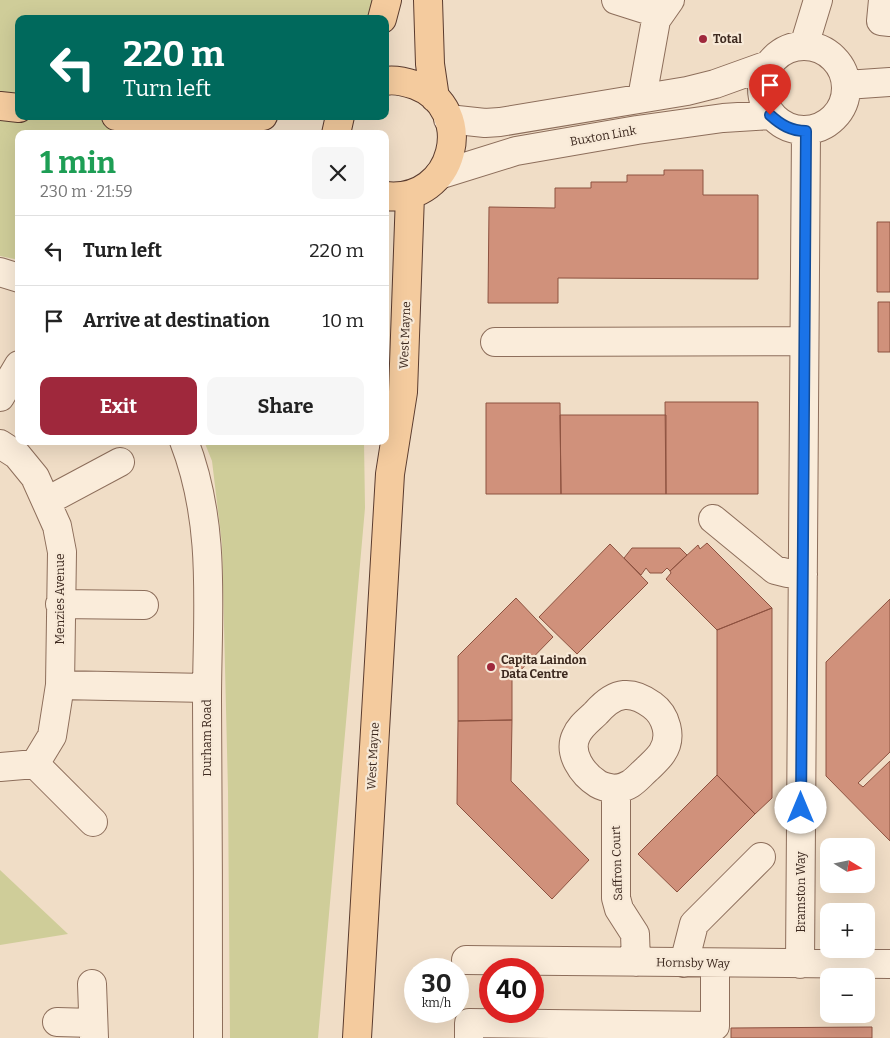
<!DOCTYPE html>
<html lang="en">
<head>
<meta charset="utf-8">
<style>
	:root { --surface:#fff; --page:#f6f6f6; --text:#222; --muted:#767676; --line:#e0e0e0; --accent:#9f283c }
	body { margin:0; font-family:Bitter,serif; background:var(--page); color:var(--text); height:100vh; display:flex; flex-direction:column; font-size:19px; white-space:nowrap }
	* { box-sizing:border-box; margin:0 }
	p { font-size:16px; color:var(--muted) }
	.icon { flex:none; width:28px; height:28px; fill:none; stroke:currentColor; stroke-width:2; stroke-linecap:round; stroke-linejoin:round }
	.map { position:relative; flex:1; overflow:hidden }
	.drawer { position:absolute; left:15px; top:130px; width:374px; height:315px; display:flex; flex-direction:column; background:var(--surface); border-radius:10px; box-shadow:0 5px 20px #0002 }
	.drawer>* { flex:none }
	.top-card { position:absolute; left:15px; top:15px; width:374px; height:105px; border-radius:10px; box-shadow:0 5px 20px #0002; background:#00695c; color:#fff; overflow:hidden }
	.needle { width:32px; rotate:100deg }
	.buttons { position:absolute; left:820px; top:838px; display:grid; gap:10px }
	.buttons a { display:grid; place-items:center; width:55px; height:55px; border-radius:10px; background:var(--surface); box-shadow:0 5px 20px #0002; font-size:25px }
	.speed { position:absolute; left:404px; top:958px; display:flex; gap:10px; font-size:25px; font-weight:700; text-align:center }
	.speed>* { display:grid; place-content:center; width:65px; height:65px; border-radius:50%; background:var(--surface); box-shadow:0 5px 20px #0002; line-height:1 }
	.speed small { font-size:12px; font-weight:400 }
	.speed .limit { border:8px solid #d22; background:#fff; color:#111 }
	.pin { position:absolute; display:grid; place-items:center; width:42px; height:42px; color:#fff; margin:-51px -21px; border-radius:50% 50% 50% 0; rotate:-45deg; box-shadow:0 0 5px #0007 }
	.pin .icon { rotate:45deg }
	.me { position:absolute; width:55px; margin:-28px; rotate:0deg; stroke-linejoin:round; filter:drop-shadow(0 0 4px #0008) }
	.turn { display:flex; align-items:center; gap:18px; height:105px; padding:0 25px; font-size:22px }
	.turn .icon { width:65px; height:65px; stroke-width:2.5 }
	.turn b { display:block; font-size:35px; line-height:42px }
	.round { display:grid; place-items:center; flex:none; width:52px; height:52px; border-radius:10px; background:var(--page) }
	.headline { display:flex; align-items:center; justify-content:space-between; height:85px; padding:0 25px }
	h1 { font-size:30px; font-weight:700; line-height:38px; color:#1e9e55 }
	.cta { display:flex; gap:10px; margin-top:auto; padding:10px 25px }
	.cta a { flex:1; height:58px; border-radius:10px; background:var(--accent); color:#fff; font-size:20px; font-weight:700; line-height:58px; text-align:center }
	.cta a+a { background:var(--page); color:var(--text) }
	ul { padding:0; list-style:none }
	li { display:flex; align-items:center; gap:15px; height:70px; padding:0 25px; border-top:1px solid var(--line) }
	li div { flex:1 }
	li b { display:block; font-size:19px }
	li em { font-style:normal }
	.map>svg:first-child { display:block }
	.green { fill:#cfcd99 }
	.building { fill:#d0917b; stroke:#8d5240 }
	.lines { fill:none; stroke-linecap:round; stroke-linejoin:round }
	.minor-casing { stroke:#8d6e5b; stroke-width:30 }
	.major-casing { stroke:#5b3c2f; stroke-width:30 }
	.minor { stroke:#faecda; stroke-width:28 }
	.major { stroke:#f4cb9e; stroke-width:28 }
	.route-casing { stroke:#114b97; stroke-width:12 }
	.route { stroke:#1a73e8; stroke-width:9 }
	.poi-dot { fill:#9f283c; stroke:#f7e9d7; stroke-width:2 }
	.labels { text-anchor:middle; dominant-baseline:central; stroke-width:4.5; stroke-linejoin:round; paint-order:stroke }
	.poi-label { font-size:12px; font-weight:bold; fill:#3d291f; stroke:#f7e9d7; text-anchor:start }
	.street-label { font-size:12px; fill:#3d291f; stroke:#f7e9d7 }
</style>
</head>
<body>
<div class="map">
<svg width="890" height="1038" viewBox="0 0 890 1038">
	<rect width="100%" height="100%" fill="#f0ddc6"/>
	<!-- green -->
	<path class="green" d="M 0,0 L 375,0 L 371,19 L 19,19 L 19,116 L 254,116 L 255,134 L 19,134 L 19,260 L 0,256 Z
		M 204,441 L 364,441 L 365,508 L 318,1038 L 230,1038 L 228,791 L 222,544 L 212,461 Z
		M 0,870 L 68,934 L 0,945 Z"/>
	<!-- building -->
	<path class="building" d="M 664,170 L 703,170 L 703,195 L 758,195 L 758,279 L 558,278 L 558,303 L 488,303 L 489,207 L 555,208 L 555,188 L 591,188 L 591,182 L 627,182 L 627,175 L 664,175 Z
		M 877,222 L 890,222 L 890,292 L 877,292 Z
		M 878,302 L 890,302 L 890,352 L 878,352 Z
		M 665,402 L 758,402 L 758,494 L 666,494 Z
		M 486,403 L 560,403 L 561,494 L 486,494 Z
		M 560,415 L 666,415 L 666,494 L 561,494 Z
		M 707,543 L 772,608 L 717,630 L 666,579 L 671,573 L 670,571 L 698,545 L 700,549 Z
		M 610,544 L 648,583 L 577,654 L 539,617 Z
		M 632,548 L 680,548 L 687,555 L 670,571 L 667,568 L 662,573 L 650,573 L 646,568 L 641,575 L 624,558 Z
		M 516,598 L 553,637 L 512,679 L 512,720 L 458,721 L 458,656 Z
		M 890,599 L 890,752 L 858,783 L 863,787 L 890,761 L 890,841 L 826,776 L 826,662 Z
		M 772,608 L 772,798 L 755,814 L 717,775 L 717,630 Z
		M 512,720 L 511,781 L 589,860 L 552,899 L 457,804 L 458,721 Z
		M 717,775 L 755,814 L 677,892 L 638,854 Z
		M 872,1027 L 872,1038 L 731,1038 L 731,1028 Z
		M 691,1037 L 691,1038 L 488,1038 Z"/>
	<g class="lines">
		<!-- minor casing -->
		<g class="minor-casing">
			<path id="minor" d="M 616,0 L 660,14
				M 883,0 L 881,21 L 890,22
				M762 88a42 42 0 1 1 84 0a42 42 0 1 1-84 0Z
				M 804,46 L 818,0
				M 846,85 L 890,82
				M 642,98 L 656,20 L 670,0
				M 448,119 L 485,123 L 500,122 L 687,91 L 715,84 L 768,65
				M 439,175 L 516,151 L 637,130 L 723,118 L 770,115
				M 0,272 L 19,278
				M 495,342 L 804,341
				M 0,397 L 19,365
				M 184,441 C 217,526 207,612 207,700 C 208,813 208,925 208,1038
				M 0,444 L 17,455 L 35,477 L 57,526 L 62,552 L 60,685
				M 47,501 L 120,462
				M 713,519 L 775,570 L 787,573 L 803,574
				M 60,604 L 144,605
				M 35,764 L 93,822
				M 0,767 L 35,764 L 52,736 L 60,685 L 207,688
				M 616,789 C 632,786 635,780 647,769 C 652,764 658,759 662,753 C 673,737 666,715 652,705 C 644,699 635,694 624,695 C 613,696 603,705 596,713 C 589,720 580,726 576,736 C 568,753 582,774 598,784 C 603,787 609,788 616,789 L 616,898 L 619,909 L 635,934 L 636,962
				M 466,960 L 890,964
				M 684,963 L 694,924 L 761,857
				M 800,964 L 806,131
				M 92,984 L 94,1038
				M 57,1022 L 93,1023
				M 469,1038 L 469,1023 L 715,1026 L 715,963"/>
		</g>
		<!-- major casing -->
		<g class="major-casing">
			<path id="major" d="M 428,0 L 430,64 L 435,98
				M 382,19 L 387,0
				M 385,81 C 395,79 406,82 415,85 C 478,109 455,204 385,196
				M 0,106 L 19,108
				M 116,116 L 214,125 L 243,134
				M 216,124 L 263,116
				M 336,134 L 340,116
				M 357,1038 L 390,474 L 403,392 L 410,195"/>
		</g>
		<!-- minor -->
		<use href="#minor" class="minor"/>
		<!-- major -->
		<use href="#major" class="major"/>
	</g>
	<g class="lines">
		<!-- route casing -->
		<g class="route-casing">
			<path id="route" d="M 770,115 C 781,125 791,131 806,131 L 801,808"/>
		</g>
		<!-- route -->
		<use href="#route" class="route"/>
	</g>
	<!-- markers -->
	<g class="poi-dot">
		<circle cx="703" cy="39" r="5"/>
		<circle cx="491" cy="667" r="5"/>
	</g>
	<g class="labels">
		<!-- poi labels -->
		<g class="poi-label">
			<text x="713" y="39">Total</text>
			<text x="501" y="660">Capita Laindon<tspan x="501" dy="14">Data Centre</tspan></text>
		</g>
		<!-- street labels -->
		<g class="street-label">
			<text transform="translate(603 136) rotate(-10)">Buxton Link</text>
			<text transform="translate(405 335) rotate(-88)">West Mayne</text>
			<text transform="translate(60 599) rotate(-90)">Menzies Avenue</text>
			<text transform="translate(207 738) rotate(-90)">Durham Road</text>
			<text transform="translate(373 756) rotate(-87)">West Mayne</text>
			<text transform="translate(617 863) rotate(-92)">Saffron Court</text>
			<text transform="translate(801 892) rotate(-90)">Bramston Way</text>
			<text transform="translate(693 963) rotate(1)">Hornsby Way</text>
		</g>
	</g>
</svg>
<div class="buttons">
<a><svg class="needle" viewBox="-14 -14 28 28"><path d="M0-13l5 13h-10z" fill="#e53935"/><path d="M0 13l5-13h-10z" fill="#767676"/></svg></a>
<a>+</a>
<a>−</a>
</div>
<div class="speed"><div>30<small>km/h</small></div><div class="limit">40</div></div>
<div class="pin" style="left:770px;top:115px;background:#d93025"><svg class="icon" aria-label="arrive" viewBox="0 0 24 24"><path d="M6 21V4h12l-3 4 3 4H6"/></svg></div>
<svg class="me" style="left:801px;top:808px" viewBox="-20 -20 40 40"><circle r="19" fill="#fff"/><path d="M0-13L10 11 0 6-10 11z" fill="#1a73e8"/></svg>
<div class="top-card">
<div class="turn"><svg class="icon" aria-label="left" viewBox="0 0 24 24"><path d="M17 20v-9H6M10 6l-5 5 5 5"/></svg><div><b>220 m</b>Turn left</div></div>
</div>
<section class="drawer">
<div class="headline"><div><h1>1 min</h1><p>230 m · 21:59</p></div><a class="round"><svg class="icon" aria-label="close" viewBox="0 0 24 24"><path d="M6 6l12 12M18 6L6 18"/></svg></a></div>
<ul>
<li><svg class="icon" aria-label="left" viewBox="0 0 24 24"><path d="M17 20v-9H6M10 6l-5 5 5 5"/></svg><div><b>Turn left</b></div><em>220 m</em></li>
<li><svg class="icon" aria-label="arrive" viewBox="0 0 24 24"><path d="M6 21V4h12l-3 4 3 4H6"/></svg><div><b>Arrive at destination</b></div><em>10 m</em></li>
</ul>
<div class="cta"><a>Exit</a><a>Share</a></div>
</section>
</div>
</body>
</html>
